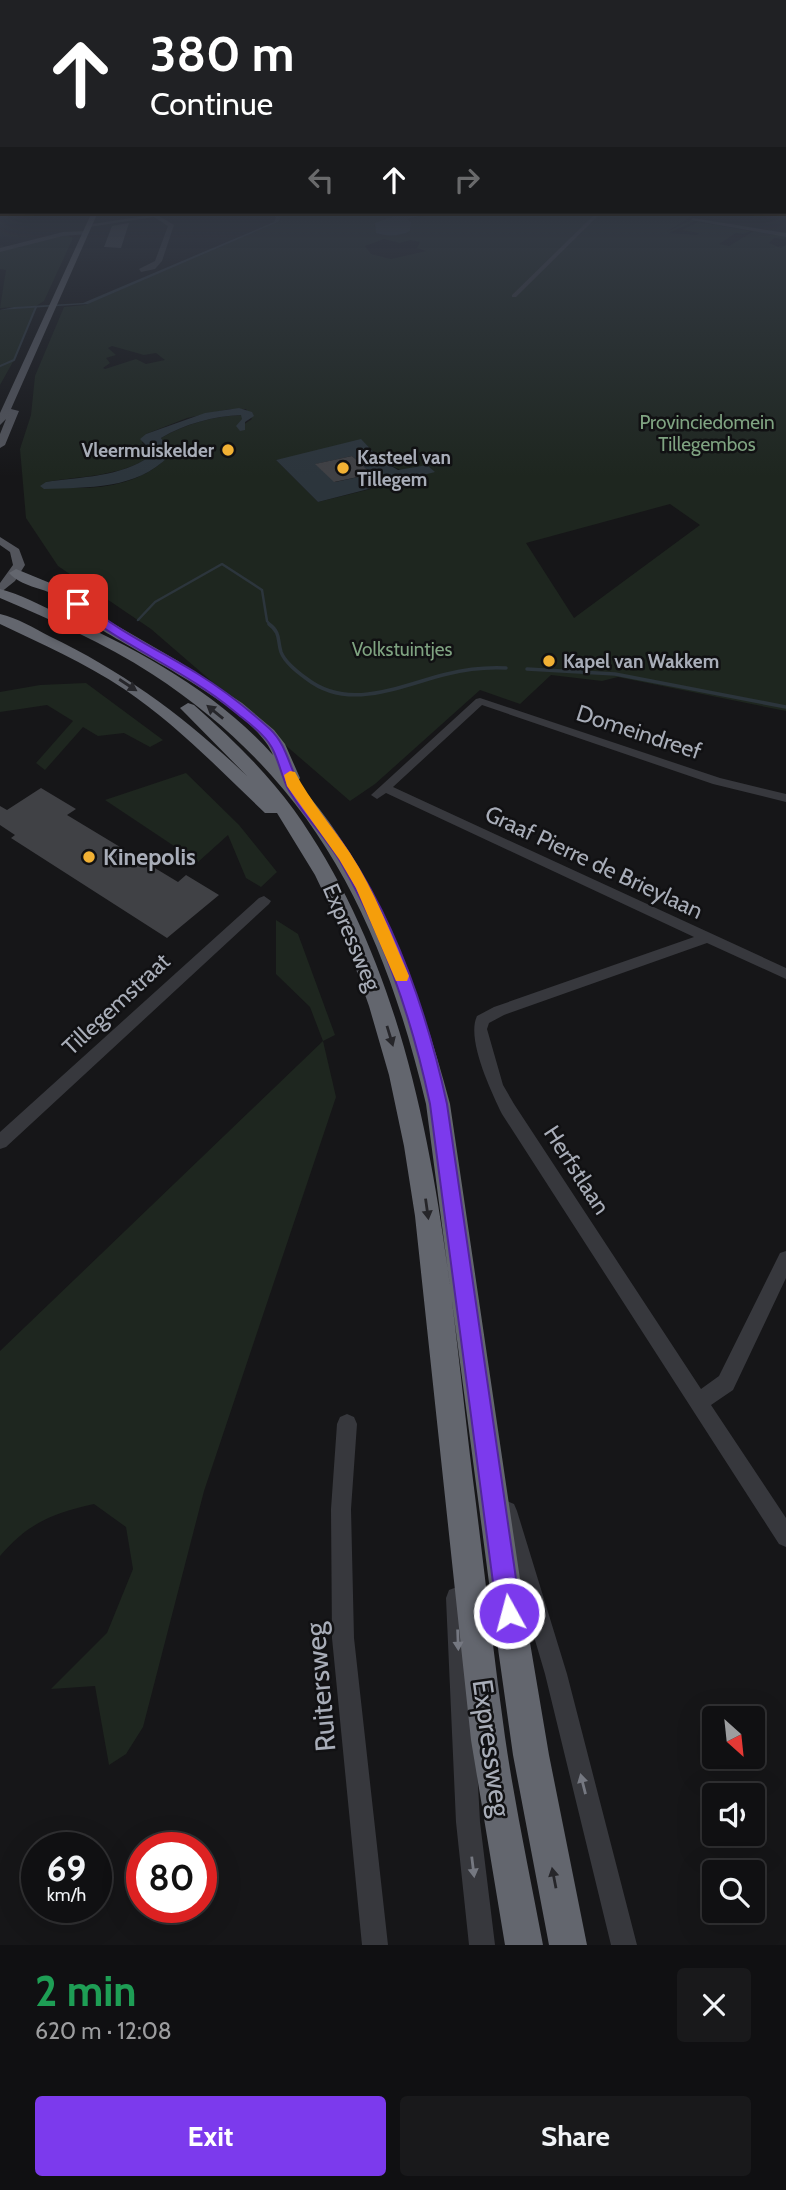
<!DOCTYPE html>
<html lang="en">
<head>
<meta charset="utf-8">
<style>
	:root { --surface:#101012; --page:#19191b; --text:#f1f3f6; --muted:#9c9d9f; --line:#303032; --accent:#7c3aed }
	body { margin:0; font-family:Cabin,sans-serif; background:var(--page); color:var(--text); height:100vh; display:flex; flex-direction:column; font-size:26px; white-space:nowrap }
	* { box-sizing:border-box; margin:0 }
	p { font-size:23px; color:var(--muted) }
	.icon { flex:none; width:38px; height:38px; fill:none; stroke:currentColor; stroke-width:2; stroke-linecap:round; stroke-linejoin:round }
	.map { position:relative; height:1945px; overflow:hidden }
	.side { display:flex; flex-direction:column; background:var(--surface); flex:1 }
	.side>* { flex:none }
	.guide { position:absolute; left:0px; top:0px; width:788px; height:214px; box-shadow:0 7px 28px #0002,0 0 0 2px var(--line); background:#202124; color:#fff; overflow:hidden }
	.needle { width:46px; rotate:153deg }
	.buttons { position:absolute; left:702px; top:1706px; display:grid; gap:14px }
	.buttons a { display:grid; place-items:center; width:63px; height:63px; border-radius:7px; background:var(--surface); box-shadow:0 7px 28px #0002,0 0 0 2px var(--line); font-size:35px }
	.speed { position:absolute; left:21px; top:1832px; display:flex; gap:14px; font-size:35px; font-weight:700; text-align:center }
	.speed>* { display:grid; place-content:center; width:91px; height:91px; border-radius:50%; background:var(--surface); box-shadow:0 7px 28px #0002,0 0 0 2px var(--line); line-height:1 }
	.speed small { font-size:18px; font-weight:400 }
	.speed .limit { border:10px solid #d22; background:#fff; color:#111 }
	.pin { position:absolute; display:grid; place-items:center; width:60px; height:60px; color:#fff; margin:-30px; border-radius:14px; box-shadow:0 4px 10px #0006 }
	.me { position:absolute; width:77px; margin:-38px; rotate:353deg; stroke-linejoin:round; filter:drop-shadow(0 0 5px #0008) }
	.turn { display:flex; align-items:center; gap:24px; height:147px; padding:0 35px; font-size:32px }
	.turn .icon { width:91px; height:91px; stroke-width:2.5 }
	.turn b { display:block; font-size:49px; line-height:60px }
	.lanes { display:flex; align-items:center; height:66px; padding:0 35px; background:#0003; justify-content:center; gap:35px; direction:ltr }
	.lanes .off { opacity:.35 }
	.round { display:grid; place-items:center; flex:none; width:74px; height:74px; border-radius:7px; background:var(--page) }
	.summary { display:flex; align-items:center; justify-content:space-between; height:119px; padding:0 35px }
	h1 { font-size:42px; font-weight:700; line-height:52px; color:#1e9e55 }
	.action { display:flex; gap:14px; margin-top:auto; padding:14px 35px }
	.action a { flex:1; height:80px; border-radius:7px; background:var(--accent); color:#fff; font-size:28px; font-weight:700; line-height:80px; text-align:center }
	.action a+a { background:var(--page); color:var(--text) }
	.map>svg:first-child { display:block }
	.green { fill:#1e261f; fill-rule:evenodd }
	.water { fill:#2c353c; fill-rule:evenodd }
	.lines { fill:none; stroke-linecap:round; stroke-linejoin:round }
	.stream-far2 { stroke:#2c353c; stroke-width:2 }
	.stream-far1 { stroke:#2c353c; stroke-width:2.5 }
	.stream { stroke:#2c353c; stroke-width:3.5 }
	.building { fill:#404145 }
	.minor { fill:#37383d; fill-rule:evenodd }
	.major { fill:#53555c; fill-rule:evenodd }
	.highway { fill:#63666e; fill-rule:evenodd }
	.oneway { fill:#26262a }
	.oneway2 { fill:#757881 }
	.route { fill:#7c3aed; stroke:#51269a; stroke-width:2 }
	.slow { fill:#f59e0b }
	.poi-dot { fill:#f2b134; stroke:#111113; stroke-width:2.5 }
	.labels { text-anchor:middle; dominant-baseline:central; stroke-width:5; stroke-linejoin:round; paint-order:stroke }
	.far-park-label { font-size:19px; fill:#7fa381; stroke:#111113 }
	.far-poi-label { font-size:19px; font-weight:bold; fill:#a8adb8; stroke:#111113; text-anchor:start }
	.street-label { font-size:23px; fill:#a8adb8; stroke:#111113 }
	.poi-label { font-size:23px; font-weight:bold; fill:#a8adb8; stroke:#111113; text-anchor:start }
	.near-street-label { font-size:28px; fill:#a8adb8; stroke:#111113 }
</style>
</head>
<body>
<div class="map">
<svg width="786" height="1945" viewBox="0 0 786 1945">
	<rect width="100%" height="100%" fill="#161618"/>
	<!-- green -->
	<path class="green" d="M 276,212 L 406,212 L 374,225 L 378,234 L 395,235 L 410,231 L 411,222 L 407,219 L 426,216 L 425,212 L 659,212 L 677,215 L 695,212 L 697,213 L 666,232 L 691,220 L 695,221 L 669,233 L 697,235 L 699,233 L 682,230 L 698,222 L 750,231 L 744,234 L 736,233 L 719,244 L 729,246 L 754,231 L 786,237 L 784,239 L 774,238 L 769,243 L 781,248 L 786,245 L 786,711 L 618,677 L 602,681 L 551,675 L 520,704 L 480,690 L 375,784 L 350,801 L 151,629 L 58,566 L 26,518 L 20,449 L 31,415 L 35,376 L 64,307 L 85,305 L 278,222 L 281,219 ZM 384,239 L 400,243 L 410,240 L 420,242 L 417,248 L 426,251 L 391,259 L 371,254 L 365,246 ZM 112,346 L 144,355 L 156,353 L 165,360 L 146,364 L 136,359 L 105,369 L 103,368 L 110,363 L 106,358 L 116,355 L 108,348 ZM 230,409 L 246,409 L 252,419 L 243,425 L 242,415 C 214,416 185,424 161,438 L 168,449 L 168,456 C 143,486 82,495 46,482 C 79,476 122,477 150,456 L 151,450 L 142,443 L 146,434 L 187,418 ZM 375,452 C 385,467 404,470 419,477 L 318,502 L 276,460 ZM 670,504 L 700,525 L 574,618 L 526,543 Z
		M 66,235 L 73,238 L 44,301 L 36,306 L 0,308 L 6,270 L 0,269 L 0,251 Z
		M 36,307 L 14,360 L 0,385 L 0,310 Z
		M 86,683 L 163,740 L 150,747 L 124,733 L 98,736 L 83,727 L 45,770 L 36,763 L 73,721 L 47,705 L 0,712 L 0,692 L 40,685 Z
		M 186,773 L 239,825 L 277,872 L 261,887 L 246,878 L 228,835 L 198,862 L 105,800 Z
		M 276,920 L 298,934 L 335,1035 L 323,1041 L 336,1097 L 204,1491 L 143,1727 L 126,1754 L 109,1765 L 95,1686 L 51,1689 L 107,1633 L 133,1569 L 126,1527 L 94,1504 C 53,1513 28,1523 0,1556 L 0,1351 L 323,1041 L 310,1007 L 276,974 Z"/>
	<!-- water -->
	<path class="water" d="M 272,212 L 276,212 L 281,217 L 278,222 L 88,304 L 0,310 L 14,307 L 83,303 L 274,222 L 276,218 Z
		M 405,212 L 425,212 L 426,214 L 407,219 L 411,222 L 410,231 C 400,236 387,237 376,233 L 375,223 Z
		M 239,408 L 252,412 L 254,416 L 245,422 L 245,430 L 240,431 L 236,426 L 242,419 L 241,415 C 214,416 184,424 161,438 L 168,449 L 169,456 C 136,490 89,487 44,489 L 40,486 L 46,482 C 79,477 122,477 150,456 L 151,450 L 140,439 L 146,434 L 205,413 Z
		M 361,439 L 381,460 L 398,470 L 427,465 L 435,472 L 318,502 L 276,460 ZM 352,456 L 372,474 L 335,482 L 316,464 Z"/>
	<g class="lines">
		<!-- stream-far2 -->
		<path class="stream-far2" d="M 0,366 L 14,360 L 36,307"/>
		<!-- stream-far1 -->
		<path class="stream-far1" d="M 138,620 L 155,602 L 222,564 L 262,590 L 267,621 L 271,626"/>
		<!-- stream -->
		<path class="stream" d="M 269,624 C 281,633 277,639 281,652 C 285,663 299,673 307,679 C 350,712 401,685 447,674 C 467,669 486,667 506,668
			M 527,669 L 615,674 L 786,707"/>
	</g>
	<!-- building -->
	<path class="building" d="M 129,223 L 121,248 L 104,247 L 112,226 Z
		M 352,456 L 372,474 L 334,482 L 315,464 Z
		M 41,788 L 76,809 L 67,815 L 178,882 L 186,875 L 219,895 L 167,938 L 11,838 L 15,835 L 0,825 L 0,806 L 7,810 Z"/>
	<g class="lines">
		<!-- minor -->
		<path class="minor" d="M 171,212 L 182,212 L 159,216 L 174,225 L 162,261 L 155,269 L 141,272 L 139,269 L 155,261 L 168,226 L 154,217 L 89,227 L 86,225 Z
			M 597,212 L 602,212 L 516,297 L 512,297 L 512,295 Z
			M 693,218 L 786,233 L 786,237 L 691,220 Z
			M 86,231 L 88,234 L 63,236 L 0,252 L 0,248 L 63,232 Z
			M 480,698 L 720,778 L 786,794 L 786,802 L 713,784 L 482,705 L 393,787 L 786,968 L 786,979 L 707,943 L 504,1015 L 489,1023 L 487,1029 L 503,1085 L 514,1104 L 701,1389 L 719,1376 L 780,1253 L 786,1251 L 786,1278 L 733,1390 L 711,1405 L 786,1518 L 786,1547 L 779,1544 L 502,1114 C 491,1091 466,1039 477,1016 L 494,1007 L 694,937 L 386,793 L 377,799 L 371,795 L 476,699 Z
			M 264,896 L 271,901 L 269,904 L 6,1147 L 0,1149 L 0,1132 L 259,898 Z
			M 347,1414 L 354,1417 L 357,1424 L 351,1509 L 354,1638 L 388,1945 L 362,1945 L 332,1638 L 331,1509 L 337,1424 L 340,1417 Z
			M 507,1501 L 514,1504 L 517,1511 L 567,1674 L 637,1945 L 611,1945 L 545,1674 L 497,1511 L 500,1504 Z
			M 457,1587 L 465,1590 L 468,1598 L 480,1822 L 495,1945 L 469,1945 L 456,1822 L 446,1598 L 449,1590 Z"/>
		<!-- major -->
		<path class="major" d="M 92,212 L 98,212 L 11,409 L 19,411 L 5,445 L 0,448 L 0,434 L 6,419 L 0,425 L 0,413 Z
			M 0,537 L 19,549 L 25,565 L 15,581 L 0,593 L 0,583 L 13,565 L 10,552 L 0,545 Z"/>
		<!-- highway -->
		<path class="highway" d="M 16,569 L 67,590 L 102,617 L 178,661 L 242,703 L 274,730 L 285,744 L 300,778 L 297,782 C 378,873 419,988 450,1104 L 525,1613 L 549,1755 L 587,1945 L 549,1945 L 513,1755 L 493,1613 L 426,1104 C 382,921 314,779 152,674 C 105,643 51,620 0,598 L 0,589 C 20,594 40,605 59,614 C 136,648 217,692 273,755 C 255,708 134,652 91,623 C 80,615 70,603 57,596 C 41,587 22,587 9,573 Z
			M 0,614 C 17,618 34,628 49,636 C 126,673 186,718 247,776 L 180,708 L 188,703 L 194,705 C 230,737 265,770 294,810 C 432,1004 445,1252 473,1480 C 484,1566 493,1651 505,1737 C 515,1806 530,1876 543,1945 L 505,1945 L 471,1740 L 415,1216 L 404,1146 L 389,1075 L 369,1006 L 345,938 L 315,875 L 277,813 L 265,813 C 220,770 176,724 124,689 C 85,663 42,644 0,624 Z"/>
	</g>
	<!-- one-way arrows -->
	<defs><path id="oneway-solid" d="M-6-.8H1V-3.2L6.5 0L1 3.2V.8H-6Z" transform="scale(1.75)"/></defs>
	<g class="oneway">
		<use href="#oneway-solid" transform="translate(128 685) rotate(33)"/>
		<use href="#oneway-solid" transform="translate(215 712) rotate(-141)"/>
		<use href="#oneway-solid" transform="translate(390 1036) rotate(73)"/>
		<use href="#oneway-solid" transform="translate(427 1209) rotate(82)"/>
		<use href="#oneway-solid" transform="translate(554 1878) rotate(-101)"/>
	</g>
	<g class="oneway2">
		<use href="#oneway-solid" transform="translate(458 1640) rotate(88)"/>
		<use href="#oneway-solid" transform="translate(583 1784) rotate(-104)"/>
		<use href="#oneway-solid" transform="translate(473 1867) rotate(83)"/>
	</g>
	<!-- sky -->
	<linearGradient id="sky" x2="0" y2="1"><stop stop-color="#0c0c0d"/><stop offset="0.43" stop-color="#363c48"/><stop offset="1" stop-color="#363c48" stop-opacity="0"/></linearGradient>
	<rect width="786" height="477" fill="url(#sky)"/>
	<!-- route -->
	<path class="route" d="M 74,601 L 82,601 C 117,631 159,650 198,674 C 224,690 248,709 270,729 C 288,746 289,769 302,789 C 317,811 335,831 349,853 C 398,928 428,1017 447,1104 L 521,1613 L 518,1621 L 509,1625 L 500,1621 L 497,1613 L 430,1104 C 412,1019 383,935 340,861 C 324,835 301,813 287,787 C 282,776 279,763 274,752 C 267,735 247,722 234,711 C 185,670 123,647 74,606 Z"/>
	<!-- slow -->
	<path class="slow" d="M 290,771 L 295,772 C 310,801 332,826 350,853 C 375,891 391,935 409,976 L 407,981 L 396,981 L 356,888 L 339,859 L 287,786 L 284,775 Z"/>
	<!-- markers -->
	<g class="poi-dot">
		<circle cx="228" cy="450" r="7"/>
		<circle cx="343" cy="468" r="7"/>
		<circle cx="549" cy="661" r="7"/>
		<circle cx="89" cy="857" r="7"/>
	</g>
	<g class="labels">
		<!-- far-park labels -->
		<g class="far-park-label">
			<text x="707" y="422">Provinciedomein<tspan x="707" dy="22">Tillegembos</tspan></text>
			<text x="402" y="649">Volkstuintjes</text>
		</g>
		<!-- far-poi labels -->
		<g class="far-poi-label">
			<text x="214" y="450" text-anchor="end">Vleermuiskelder</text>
			<text x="357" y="457">Kasteel van<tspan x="357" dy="22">Tillegem</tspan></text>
			<text x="563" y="661">Kapel van Wakkem</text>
		</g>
		<!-- street labels -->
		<g class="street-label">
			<text transform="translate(639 732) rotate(18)">Domeindreef</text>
			<text transform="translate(594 862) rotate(25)">Graaf Pierre de Brieylaan</text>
			<text transform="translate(352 937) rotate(67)">Expressweg</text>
			<text transform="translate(116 1004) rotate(-43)">Tillegemstraat</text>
			<text transform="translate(577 1170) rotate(57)">Herfstlaan</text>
		</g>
		<!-- poi labels -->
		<g class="poi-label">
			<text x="103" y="857">Kinepolis</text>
		</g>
		<!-- near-street labels -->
		<g class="near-street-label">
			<text transform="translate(320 1687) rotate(-95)">Ruitersweg</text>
			<text transform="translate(492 1748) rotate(82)">Expressweg</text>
		</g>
	</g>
</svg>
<div class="buttons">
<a><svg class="needle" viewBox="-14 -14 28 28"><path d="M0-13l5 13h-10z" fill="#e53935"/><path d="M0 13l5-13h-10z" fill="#9c9d9f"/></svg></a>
<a><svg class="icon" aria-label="sound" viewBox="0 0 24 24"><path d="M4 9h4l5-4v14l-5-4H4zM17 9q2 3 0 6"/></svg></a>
<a><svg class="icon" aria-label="search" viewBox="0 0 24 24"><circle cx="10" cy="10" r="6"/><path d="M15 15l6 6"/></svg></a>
</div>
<div class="speed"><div>69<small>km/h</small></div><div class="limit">80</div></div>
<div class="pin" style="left:78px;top:604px;background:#d93025"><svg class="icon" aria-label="arrive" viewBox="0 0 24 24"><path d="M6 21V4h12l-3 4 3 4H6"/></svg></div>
<svg class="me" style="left:509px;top:1613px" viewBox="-20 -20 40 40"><circle r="17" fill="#7c3aed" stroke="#fff" stroke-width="3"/><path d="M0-11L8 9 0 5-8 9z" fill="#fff"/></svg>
<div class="guide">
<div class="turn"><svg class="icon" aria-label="ahead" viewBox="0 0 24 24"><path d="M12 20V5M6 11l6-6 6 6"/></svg><div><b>380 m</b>Continue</div></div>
<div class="lanes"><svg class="icon off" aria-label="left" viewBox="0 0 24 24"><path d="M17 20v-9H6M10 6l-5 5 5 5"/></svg><svg class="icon" aria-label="ahead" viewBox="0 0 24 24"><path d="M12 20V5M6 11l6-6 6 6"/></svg><svg class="icon off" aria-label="right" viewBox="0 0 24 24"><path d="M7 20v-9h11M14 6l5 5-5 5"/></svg></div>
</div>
</div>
<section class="side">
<div class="summary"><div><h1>2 min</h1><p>620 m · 12:08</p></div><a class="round"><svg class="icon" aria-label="close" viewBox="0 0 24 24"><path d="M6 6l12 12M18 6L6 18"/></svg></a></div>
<div class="action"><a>Exit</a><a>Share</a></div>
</section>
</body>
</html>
